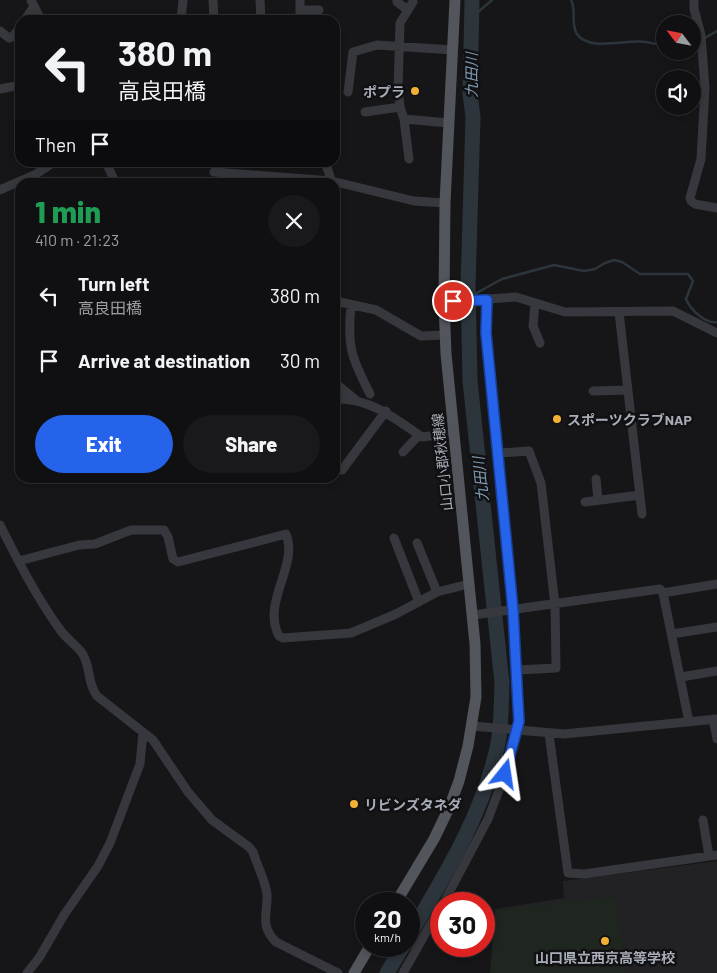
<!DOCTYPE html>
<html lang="en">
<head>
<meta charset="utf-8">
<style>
	:root { --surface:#101012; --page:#19191b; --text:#f1f3f6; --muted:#9c9d9f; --line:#303032; --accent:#2563eb }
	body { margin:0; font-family:Barlow,"Noto Sans JP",sans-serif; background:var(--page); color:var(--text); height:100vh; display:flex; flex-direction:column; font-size:19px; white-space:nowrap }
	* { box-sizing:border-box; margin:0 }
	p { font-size:16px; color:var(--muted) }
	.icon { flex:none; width:28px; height:28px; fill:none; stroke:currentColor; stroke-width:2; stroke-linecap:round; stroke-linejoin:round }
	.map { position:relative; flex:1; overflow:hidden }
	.side { position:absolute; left:15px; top:178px; width:325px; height:305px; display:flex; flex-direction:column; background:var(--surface); border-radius:15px; box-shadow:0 2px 8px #0003,0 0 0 1px var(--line) }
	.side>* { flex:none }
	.top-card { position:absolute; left:15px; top:15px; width:325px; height:152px; border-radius:15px; box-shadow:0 2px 8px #0003,0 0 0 1px var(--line); background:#101012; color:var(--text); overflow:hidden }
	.needle { width:32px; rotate:302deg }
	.tools { position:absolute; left:656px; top:15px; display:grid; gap:10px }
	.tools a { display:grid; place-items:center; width:45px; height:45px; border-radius:50%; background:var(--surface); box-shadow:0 2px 8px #0003,0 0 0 1px var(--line); font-size:25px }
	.speed { position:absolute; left:355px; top:892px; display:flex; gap:10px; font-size:25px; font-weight:700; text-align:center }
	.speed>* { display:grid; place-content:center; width:65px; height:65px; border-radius:50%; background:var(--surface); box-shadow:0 2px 8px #0003,0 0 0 1px var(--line); line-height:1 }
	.speed small { font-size:12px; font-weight:400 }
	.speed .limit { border:8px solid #d22; background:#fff; color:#111 }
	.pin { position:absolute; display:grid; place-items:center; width:42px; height:42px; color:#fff; margin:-21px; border:2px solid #fff; border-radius:50%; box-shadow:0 1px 5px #0007 }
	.me { position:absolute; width:55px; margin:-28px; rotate:15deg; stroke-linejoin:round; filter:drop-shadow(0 0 4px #0008) }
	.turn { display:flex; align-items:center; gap:18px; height:105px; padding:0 20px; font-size:22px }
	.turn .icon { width:65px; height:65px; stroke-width:2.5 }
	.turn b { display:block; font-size:35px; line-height:42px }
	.then { display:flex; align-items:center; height:48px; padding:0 20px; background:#0003; gap:10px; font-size:19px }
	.round { display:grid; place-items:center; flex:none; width:52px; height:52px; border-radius:26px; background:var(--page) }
	.overview { display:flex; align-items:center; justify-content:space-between; height:85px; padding:0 20px }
	h1 { font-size:30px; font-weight:800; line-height:38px; color:#1e9e55 }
	.cta { display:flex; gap:10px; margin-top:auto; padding:10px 20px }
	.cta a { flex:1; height:58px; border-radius:30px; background:var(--accent); color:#fff; font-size:20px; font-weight:800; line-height:58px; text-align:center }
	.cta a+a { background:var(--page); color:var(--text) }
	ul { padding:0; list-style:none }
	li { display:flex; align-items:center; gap:15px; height:65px; padding:0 20px }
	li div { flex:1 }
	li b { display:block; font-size:19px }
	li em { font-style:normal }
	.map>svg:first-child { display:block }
	.built { fill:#222225 }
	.green { fill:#1e261f }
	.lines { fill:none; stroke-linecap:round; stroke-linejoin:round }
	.stream { stroke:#2c353c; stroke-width:2.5 }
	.river { stroke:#2c353c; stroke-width:15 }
	.minor { stroke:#37383d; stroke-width:9 }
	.major { stroke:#53555c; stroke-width:11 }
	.route-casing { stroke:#184099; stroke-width:12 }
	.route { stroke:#2563eb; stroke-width:9 }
	.poi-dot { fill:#f2b134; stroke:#111113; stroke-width:2 }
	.labels { text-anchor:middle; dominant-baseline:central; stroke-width:5; stroke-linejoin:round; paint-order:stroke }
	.poi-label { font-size:14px; font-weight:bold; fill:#a8adb8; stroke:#111113; text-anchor:start }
	.street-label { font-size:14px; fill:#a8adb8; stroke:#111113 }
	.water-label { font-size:15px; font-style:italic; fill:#7f9bb3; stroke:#111113 }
</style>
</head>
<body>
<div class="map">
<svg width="717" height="973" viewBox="0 0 717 973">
	<rect width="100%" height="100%" fill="#161618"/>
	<!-- built -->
	<path class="built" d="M 717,861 L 717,973 L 490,973 L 495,909 L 564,898 L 563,881 Z"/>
	<!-- green -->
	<path class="green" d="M 608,897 L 617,901 L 626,973 L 492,973 L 497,910 Z"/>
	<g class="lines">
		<!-- stream -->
		<path class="stream" d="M 571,0 C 577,11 570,23 577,34 C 589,52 627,39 646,42 C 653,43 657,45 665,45
			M 471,18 L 492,0
			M 692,42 L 703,39 L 717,31
			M 471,296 L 502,279 L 554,265 L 584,271 L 595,269 L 605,263 L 614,260 L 622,262 L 640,274 L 688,274 L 693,281 L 686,299 C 690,309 705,324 717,322"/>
		<!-- river -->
		<path class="river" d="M 409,936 C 444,877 482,816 497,748 C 502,727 501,704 502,683 L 470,381 L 468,286 L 473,117 L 470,94 L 472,0
			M 387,973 L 403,946"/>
		<!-- minor -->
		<path class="minor" d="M 31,0 L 41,20
			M 213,0 L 214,20
			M 260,0 L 261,20
			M 397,0 L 397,2 L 408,10
			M 694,0 L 694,9 L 701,35 L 705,88 L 701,159 L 690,198 L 691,201 L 695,204 L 717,208
			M 413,2 L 400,23 L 398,88 L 400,107 L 404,119 L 449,123
			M 300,10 L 319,10
			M 25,20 L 34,6
			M 181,20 L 183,0
			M 300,20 L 300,0
			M 0,31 L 9,38 L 12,37 L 20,28
			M 0,89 L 20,85
			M 348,92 L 353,52 L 377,45 L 453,50
			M 365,112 L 400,107
			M 404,119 L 409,159
			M 106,162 L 115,182
			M 325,162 L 332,182
			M 214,172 L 332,181 L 414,201 L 445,203
			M 0,190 L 36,174 L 54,162
			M 487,300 L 486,333 L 499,453 L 513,610 L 517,670 L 556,668 L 555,605 L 541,483 L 529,451 L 499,453
			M 335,301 L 376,310 L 421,336 L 445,335
			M 444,302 L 516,297 L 565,312 L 673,311 L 717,333
			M 535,303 L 533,326 L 540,343
			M 351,305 C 347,346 351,357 370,394
			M 619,312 L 642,514
			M 335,383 L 356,400
			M 593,391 L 628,390
			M 335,399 C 371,398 394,418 422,437 L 454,433
			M 403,452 L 419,435
			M 335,467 L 342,470 L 386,411
			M 596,479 L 598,500
			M 585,502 L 640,495
			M 0,525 C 18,561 37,598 61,631 C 67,639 76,645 82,653 C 91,666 87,683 97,696 L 153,740 L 188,792 L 212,820 L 249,847 L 253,852 C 257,865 265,880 267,894 C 268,914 259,925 276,942 L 338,973
			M 394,538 L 419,602
			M 417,543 L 437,592
			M 19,561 L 79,545 L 95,544 L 131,530 L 164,530 L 168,537 L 173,559 L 178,562 L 286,534 C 299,566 261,602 279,636 L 283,638 L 351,633 L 396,614 L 437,592 L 469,584
			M 663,593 L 689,722
			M 473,615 L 660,589 L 663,593 L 717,584
			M 672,634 L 717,627
			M 681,677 L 717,671
			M 713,719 L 717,739
			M 472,726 L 564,734 L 717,719
			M 549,734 L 568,873 L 584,874 L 717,855
			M 703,820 L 709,856
			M 443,904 L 488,819 L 505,774 L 519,721 L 517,670
			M 27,973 L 39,958 L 64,915 L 98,866 L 110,843 L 140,764 L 143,732
			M 403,973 L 441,906"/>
		<!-- major -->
		<path class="major" d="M 395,904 L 434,839 L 449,808 L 459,781 L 468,746 L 476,697 L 475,644 L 446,354 L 444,302 L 445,203 L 455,0
			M 354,973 L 370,946"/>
	</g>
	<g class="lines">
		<!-- route casing -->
		<g class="route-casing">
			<path id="route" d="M 453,301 L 487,300 L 486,333 L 513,610 L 518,704 L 519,721 L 505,774"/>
		</g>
		<!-- route -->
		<use href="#route" class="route"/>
	</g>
	<!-- markers -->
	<g class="poi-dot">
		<circle cx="415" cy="91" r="5"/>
		<circle cx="557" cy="419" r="5"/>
		<circle cx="354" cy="804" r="5"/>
		<circle cx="605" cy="941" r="5"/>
	</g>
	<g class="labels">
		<!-- poi labels -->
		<g class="poi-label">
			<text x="405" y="91" text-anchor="end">ポプラ</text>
			<text x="567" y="419">スポーツクラブNAP</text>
			<text x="364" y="804">リビンズタネダ</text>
			<text x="605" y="957" text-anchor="middle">山口県立西京高等学校</text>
		</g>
		<!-- street labels -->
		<g class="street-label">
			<text transform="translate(442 462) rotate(-96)">山口小郡秋穂線</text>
		</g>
		<!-- water labels -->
		<g class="water-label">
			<text transform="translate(471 75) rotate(-90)">九田川</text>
			<text transform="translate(480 479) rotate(-96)">九田川</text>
		</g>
	</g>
</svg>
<div class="tools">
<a><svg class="needle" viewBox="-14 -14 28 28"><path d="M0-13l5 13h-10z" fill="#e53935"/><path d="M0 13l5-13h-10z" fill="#9c9d9f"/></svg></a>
<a><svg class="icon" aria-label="sound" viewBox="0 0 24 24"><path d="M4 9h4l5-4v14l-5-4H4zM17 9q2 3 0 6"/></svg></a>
</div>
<div class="speed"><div>20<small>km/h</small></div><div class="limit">30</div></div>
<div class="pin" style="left:453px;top:301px;background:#d93025"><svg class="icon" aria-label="arrive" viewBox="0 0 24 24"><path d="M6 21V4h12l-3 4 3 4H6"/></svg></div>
<svg class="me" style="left:505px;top:774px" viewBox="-20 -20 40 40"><path d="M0-17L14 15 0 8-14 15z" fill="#2563eb" stroke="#fff" stroke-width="4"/></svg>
<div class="top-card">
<div class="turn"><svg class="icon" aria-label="left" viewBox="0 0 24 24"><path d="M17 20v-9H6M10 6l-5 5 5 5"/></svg><div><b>380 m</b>高良田橋</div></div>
<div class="then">Then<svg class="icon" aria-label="arrive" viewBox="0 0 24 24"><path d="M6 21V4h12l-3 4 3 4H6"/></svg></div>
</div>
<section class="side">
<div class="overview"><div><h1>1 min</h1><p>410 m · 21:23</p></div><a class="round"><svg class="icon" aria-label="close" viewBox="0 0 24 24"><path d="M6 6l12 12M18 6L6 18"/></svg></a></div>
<ul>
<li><svg class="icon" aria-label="left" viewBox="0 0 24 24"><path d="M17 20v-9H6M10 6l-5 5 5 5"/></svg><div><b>Turn left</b><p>高良田橋</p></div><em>380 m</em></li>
<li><svg class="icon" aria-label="arrive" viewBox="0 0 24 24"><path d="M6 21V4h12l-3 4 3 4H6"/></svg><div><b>Arrive at destination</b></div><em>30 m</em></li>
</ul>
<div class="cta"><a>Exit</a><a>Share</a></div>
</section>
</div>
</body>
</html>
